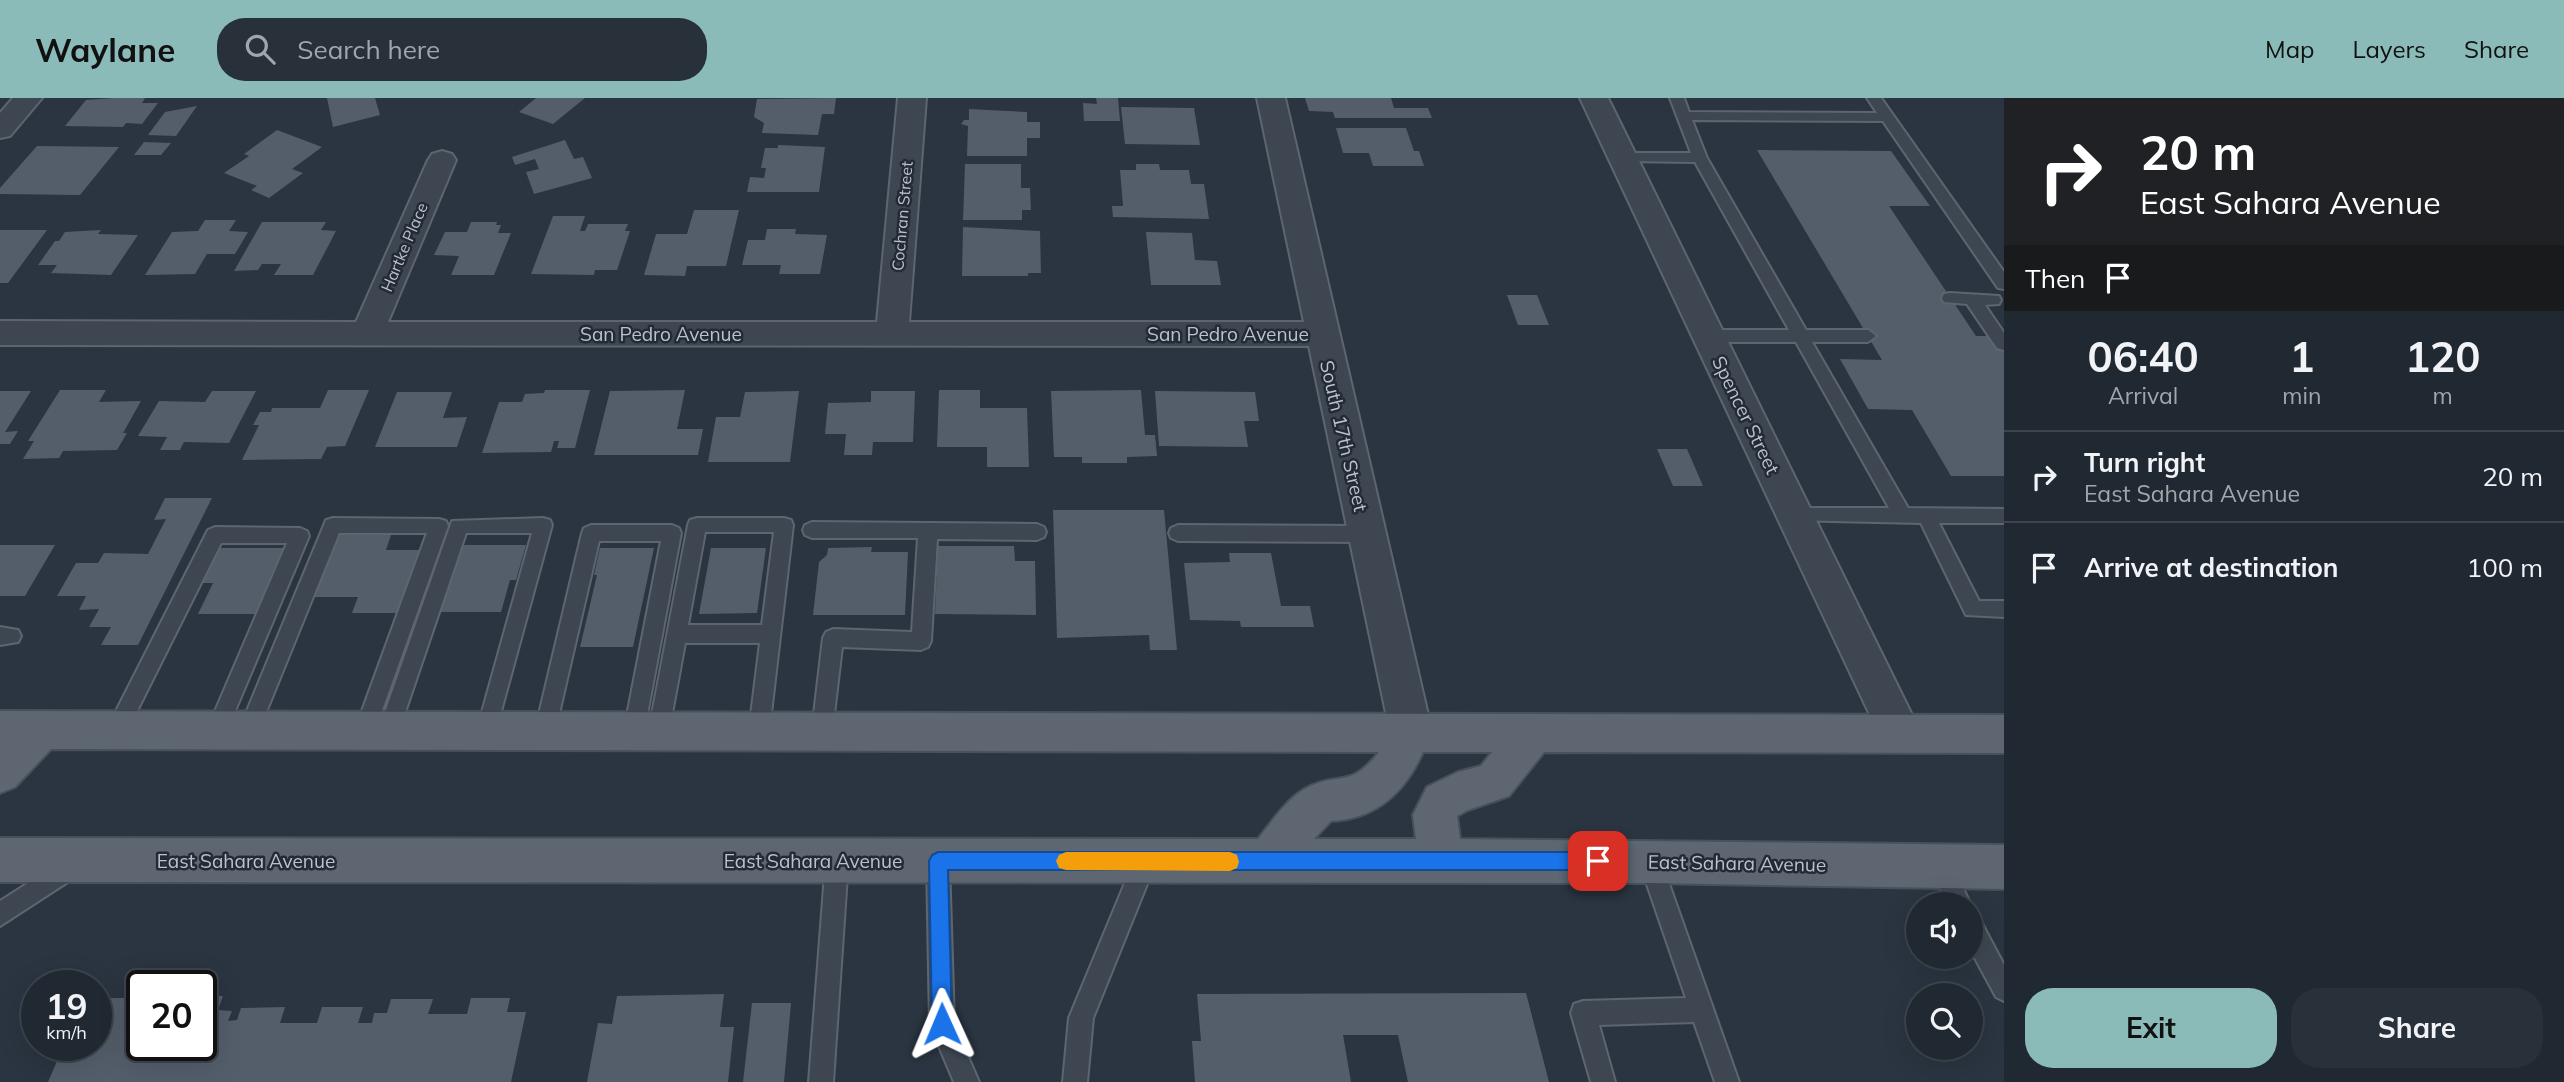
<!DOCTYPE html>
<html lang="en">
<head>
<meta charset="utf-8">
<style>
	:root { --surface:#202831; --page:#283039; --text:#f1f3f6; --muted:#a2a6ab; --line:#3d444d; --accent:#8bbbb9 }
	body { margin:0; font-family:Mulish,sans-serif; background:var(--page); color:var(--text); height:100vh; display:flex; flex-direction:column; font-size:26px; white-space:nowrap }
	* { box-sizing:border-box; margin:0 }
	p { font-size:23px; color:var(--muted) }
	.icon { flex:none; width:38px; height:38px; fill:none; stroke:currentColor; stroke-width:2; stroke-linecap:round; stroke-linejoin:round }
	.map { position:relative; flex:1; overflow:hidden }
	.panel { display:flex; flex-direction:column; background:var(--surface); width:560px }
	.panel>* { flex:none }
	.top-card { background:#202124; color:#fff; overflow:hidden }
	.tools { position:absolute; left:1906px; top:794px; display:grid; gap:14px }
	.tools a { display:grid; place-items:center; width:77px; height:77px; border-radius:50%; background:var(--surface); box-shadow:0 7px 28px #0002,0 0 0 2px var(--line); font-size:35px }
	.speed { position:absolute; left:21px; top:872px; display:flex; gap:14px; font-size:35px; font-weight:700; text-align:center }
	.speed>* { display:grid; place-content:center; width:91px; height:91px; border-radius:50%; background:var(--surface); box-shadow:0 7px 28px #0002,0 0 0 2px var(--line); line-height:1 }
	.speed small { font-size:18px; font-weight:400 }
	.speed .limit { border:4px solid #111; border-radius:10px; background:#fff; color:#111 }
	.pin { position:absolute; display:grid; place-items:center; width:60px; height:60px; color:#fff; margin:-30px; border-radius:14px; box-shadow:0 4px 10px #0006 }
	.me { position:absolute; width:77px; margin:-38px; rotate:359deg; stroke-linejoin:round; filter:drop-shadow(0 0 5px #0008) }
	.turn { display:flex; align-items:center; gap:24px; height:147px; padding:0 21px; font-size:32px }
	.turn .icon { width:91px; height:91px; stroke-width:2.5 }
	.turn b { display:block; font-size:49px; line-height:60px }
	.then { display:flex; align-items:center; height:66px; padding:0 21px; background:#0003; gap:14px; font-size:26px }
	.eta { display:flex; justify-content:space-evenly; align-items:center; height:119px; text-align:center }
	.eta b { font-size:42px; font-weight:700; line-height:49px }
	.action { display:flex; gap:14px; margin-top:auto; padding:14px 21px }
	.action a { flex:1; height:80px; border-radius:28px; background:var(--accent); color:#111; font-size:28px; font-weight:700; line-height:80px; text-align:center }
	.action a+a { background:var(--page); color:var(--text) }
	ul { padding:0; list-style:none }
	li { display:flex; align-items:center; gap:21px; height:91px; padding:0 21px; border-top:2px solid var(--line) }
	li div { flex:1 }
	li b { display:block; font-size:26px }
	li em { font-style:normal }
	header { display:flex; align-items:center; gap:42px; box-sizing:border-box; height:98px; padding:0 35px; background:var(--accent); color:#111 }
	header strong { font-size:33px }
	nav { display:flex; gap:38px; margin-inline-start:auto; font-size:24px }
	.search { width:490px; height:63px; background:var(--page); display:flex; align-items:center; gap:18px; box-sizing:border-box; padding:0 24px; border-radius:28px; color:var(--muted); font-size:26px }
	main { display:flex; flex:1; min-height:0 }
	.map>svg:first-child { display:block }
	.building { fill:#545e6b }
	.lines { fill:none; stroke-linecap:round; stroke-linejoin:round }
	.service-casing { stroke:#5d656e; stroke-width:4 }
	.minor-casing { stroke:#5d656e; stroke-width:4 }
	.primary-casing { stroke:#48505a; stroke-width:4 }
	.service { fill:#3e4751; fill-rule:evenodd }
	.minor { fill:#3e4751; fill-rule:evenodd }
	.primary { fill:#5d6671; fill-rule:evenodd }
	.route { fill:#1a73e8; stroke:#114b97; stroke-width:2 }
	.slow { fill:#f59e0b }
	.labels { text-anchor:middle; dominant-baseline:central; stroke-width:5; stroke-linejoin:round; paint-order:stroke }
	.far-street-label { font-size:16px; fill:#bcc2cb; stroke:#232c36 }
	.street-label { font-size:19px; fill:#bcc2cb; stroke:#232c36 }
</style>
</head>
<body>
<header>
<strong>Waylane</strong>
<div class="search"><svg class="icon" aria-label="search" viewBox="0 0 24 24"><circle cx="10" cy="10" r="6"/><path d="M15 15l6 6"/></svg>Search here</div>
<nav><a>Map</a><a>Layers</a><a>Share</a></nav>
</header>
<main>
<div class="map">
<svg width="2004" height="984" viewBox="0 0 2004 984">
	<rect width="100%" height="100%" fill="#2a3541"/>
	<!-- building -->
	<path class="building" d="M 114,0 L 145,0 L 142,5 L 158,5 L 142,26 L 126,25 L 123,29 L 65,28 L 86,2 Z
		M 327,0 L 375,0 L 380,17 L 333,29 Z
		M 536,0 L 585,0 L 553,26 L 519,14 Z
		M 836,0 L 834,16 L 822,16 L 818,37 L 762,35 L 764,25 L 754,19 L 757,1 Z
		M 1096,0 L 1118,0 L 1120,23 L 1084,23 L 1083,5 L 1097,6 Z
		M 1305,0 L 1391,0 L 1394,10 L 1428,10 L 1432,20 L 1335,20 L 1333,14 L 1309,13 Z
		M 197,8 L 176,38 L 148,37 L 165,14 Z
		M 1121,9 L 1194,10 L 1200,47 L 1125,46 Z
		M 969,11 L 1027,14 L 1027,24 L 1040,24 L 1040,40 L 1027,40 L 1027,58 L 967,58 L 968,28 L 961,26 L 964,22 L 969,22 Z
		M 1336,30 L 1406,30 L 1414,53 L 1419,53 L 1424,68 L 1373,68 L 1369,55 L 1343,55 Z
		M 277,32 L 322,49 L 292,71 L 303,75 L 269,100 L 251,92 L 257,88 L 224,75 L 249,58 L 244,56 Z
		M 565,42 L 574,61 L 583,59 L 592,80 L 534,96 L 526,74 L 539,71 L 535,61 L 515,67 L 512,59 Z
		M 144,44 L 171,45 L 161,57 L 134,57 Z
		M 778,47 L 825,49 L 819,94 L 747,94 L 750,79 L 764,80 L 766,70 L 761,70 L 765,50 L 778,50 Z
		M 37,48 L 119,49 L 80,97 L 0,96 L 0,90 Z
		M 1757,52 L 1891,53 L 1930,108 L 1889,108 L 1976,238 L 1990,238 L 2004,246 L 2004,378 L 1951,378 L 1912,312 L 1868,311 L 1840,261 L 1882,262 Z
		M 965,66 L 1021,66 L 1021,90 L 1030,90 L 1031,112 L 1022,112 L 1022,122 L 963,122 Z
		M 1136,66 L 1159,66 L 1160,72 L 1189,72 L 1191,86 L 1204,86 L 1209,121 L 1113,119 L 1112,108 L 1123,108 L 1120,72 L 1136,72 Z
		M 694,112 L 739,112 L 726,168 L 687,168 L 685,178 L 644,177 L 656,136 L 687,136 Z
		M 553,118 L 585,118 L 580,133 L 585,133 L 588,126 L 628,126 L 625,133 L 630,133 L 617,172 L 595,172 L 594,177 L 531,176 Z
		M 205,122 L 236,122 L 229,133 L 248,134 L 235,156 L 207,156 L 195,176 L 145,177 L 172,134 L 198,133 Z
		M 262,124 L 326,124 L 321,132 L 336,133 L 313,177 L 274,177 L 281,166 L 262,166 L 258,172 L 234,173 Z
		M 471,124 L 497,124 L 496,127 L 501,127 L 498,135 L 511,135 L 494,177 L 451,177 L 459,158 L 434,157 L 445,134 L 467,134 Z
		M 963,129 L 1040,133 L 1041,175 L 1028,175 L 1028,178 L 962,178 Z
		M 767,131 L 796,131 L 795,136 L 827,137 L 820,176 L 779,176 L 781,167 L 742,167 L 748,142 L 765,142 Z
		M 0,132 L 47,132 L 8,185 L 0,185 Z
		M 101,132 L 98,136 L 138,137 L 111,177 L 51,175 L 57,167 L 38,167 L 55,143 L 59,143 L 65,134 Z
		M 1146,134 L 1192,135 L 1195,162 L 1217,163 L 1221,187 L 1151,187 Z
		M 1507,197 L 1537,197 L 1549,227 L 1518,227 Z
		M 60,292 L 106,292 L 99,304 L 141,303 L 123,335 L 127,335 L 117,352 L 63,353 L 59,360 L 23,361 L 34,343 L 28,343 Z
		M 328,292 L 369,292 L 345,348 L 327,349 L 321,361 L 242,362 L 259,327 L 253,327 L 260,314 L 271,314 L 272,310 L 320,310 Z
		M 545,292 L 590,292 L 575,350 L 557,350 L 559,343 L 554,343 L 551,354 L 482,355 L 499,304 L 522,304 L 525,296 L 544,295 Z
		M 685,292 L 677,331 L 703,331 L 698,357 L 594,357 L 610,293 Z
		M 939,292 L 980,292 L 980,310 L 1027,310 L 1029,369 L 987,369 L 987,349 L 937,349 Z
		M 1141,292 L 1145,337 L 1155,337 L 1157,358 L 1127,359 L 1127,365 L 1082,365 L 1082,359 L 1054,359 L 1051,293 Z
		M 0,293 L 31,293 L 5,334 L 18,333 L 10,346 L 0,346 Z
		M 212,293 L 256,293 L 229,345 L 184,344 L 180,352 L 160,352 L 167,339 L 138,338 L 159,303 L 205,304 Z
		M 799,293 L 790,364 L 708,364 L 716,319 L 740,319 L 745,294 Z
		M 871,293 L 915,293 L 913,344 L 873,344 L 872,357 L 844,357 L 846,336 L 825,336 L 828,305 L 871,304 Z
		M 1155,293 L 1255,294 L 1259,323 L 1244,323 L 1248,349 L 1159,348 Z
		M 397,294 L 452,294 L 443,320 L 467,319 L 457,349 L 375,349 Z
		M 1657,351 L 1687,351 L 1703,388 L 1673,388 Z
		M 165,400 L 212,400 L 138,547 L 101,547 L 111,529 L 89,529 L 99,511 L 79,512 L 86,498 L 57,498 L 76,465 L 98,465 L 104,455 L 148,456 L 166,421 L 154,422 Z
		M 1053,412 L 1164,412 L 1177,552 L 1150,552 L 1149,537 L 1057,540 Z
		M 337,433 L 392,434 L 386,452 L 426,452 L 404,515 L 352,515 L 358,499 L 310,499 Z
		M 0,447 L 55,447 L 25,498 L 0,498 Z
		M 461,447 L 526,447 L 516,482 L 510,482 L 501,514 L 439,514 Z
		M 938,448 L 1014,448 L 1015,463 L 1035,463 L 1036,517 L 935,516 Z
		M 872,449 L 871,454 L 908,454 L 905,517 L 813,517 L 819,464 L 827,457 L 828,450 Z
		M 218,450 L 284,450 L 255,516 L 198,516 L 213,485 L 202,485 Z
		M 600,450 L 654,450 L 633,549 L 580,549 L 597,477 L 594,477 Z
		M 711,450 L 766,450 L 757,515 L 699,516 Z
		M 1229,455 L 1271,455 L 1281,508 L 1310,508 L 1314,529 L 1241,529 L 1240,523 L 1190,522 L 1184,465 L 1230,464 Z
		M 1526,895 L 1549,984 L 1408,984 L 1398,937 L 1343,937 L 1351,984 L 1195,984 L 1192,943 L 1201,943 L 1197,896 Z
		M 724,896 L 720,929 L 734,929 L 728,984 L 587,984 L 598,925 L 612,926 L 617,898 Z
		M 201,898 L 223,898 L 218,912 L 232,913 L 228,923 L 237,922 L 241,910 L 285,909 L 280,925 L 317,925 L 322,909 L 363,909 L 358,925 L 372,925 L 374,915 L 387,915 L 391,901 L 433,901 L 428,916 L 467,916 L 471,900 L 510,900 L 507,914 L 526,914 L 511,984 L 48,984 L 64,947 L 96,947 L 96,914 L 103,900 L 142,900 L 139,914 L 142,914 L 142,947 L 201,947 Z
		M 752,905 L 791,905 L 784,984 L 743,984 Z"/>
	<g class="lines">
		<!-- service casing -->
		<g class="service-casing">
			<path id="service" d="M 1670,0 L 1684,0 L 1689,14 L 1877,15 L 1867,0 L 1881,0 L 2004,174 L 2004,191 L 1998,190 L 1883,23 L 1692,22 L 1707,60 L 1806,232 L 1868,232 L 1876,238 L 1868,244 L 1812,244 L 1908,410 L 2004,411 L 2004,425 L 1939,425 L 1979,503 L 2004,503 L 2004,519 L 1966,517 L 1921,425 L 1787,422 L 1785,417 L 1787,412 L 1794,410 L 1889,410 L 1796,244 L 1708,244 L 1700,238 L 1708,232 L 1789,232 L 1695,64 L 1623,63 L 1616,59 L 1623,55 L 1691,55 Z
				M 1950,195 L 1999,198 L 2001,202 L 1999,206 L 1985,207 L 2004,235 L 2004,252 L 1997,250 L 1967,206 L 1944,204 L 1942,200 L 1944,196 Z
				M 333,420 L 439,421 L 446,423 L 448,428 L 375,632 L 372,639 L 365,641 L 358,639 L 355,632 L 427,435 L 339,435 L 256,639 L 249,641 L 242,639 L 239,632 L 324,427 L 326,422 Z
				M 543,420 L 550,422 L 552,427 L 494,639 L 487,641 L 480,639 L 477,632 L 532,435 L 466,435 L 399,632 L 396,639 L 389,641 L 382,639 L 379,632 L 452,423 Z
				M 697,420 L 784,420 L 791,422 L 793,427 L 769,633 L 766,640 L 759,642 L 752,640 L 749,633 L 760,545 L 685,545 L 669,632 L 666,639 L 659,641 L 652,639 L 649,632 L 688,427 L 690,422 ZM 705,434 L 774,434 L 762,527 L 688,527 Z
				M 812,424 L 1037,426 L 1044,429 L 1046,434 L 1044,439 L 1037,442 L 937,441 L 931,543 L 928,549 L 921,552 L 842,549 L 832,633 L 829,640 L 822,642 L 815,640 L 812,633 L 823,540 L 826,534 L 833,531 L 912,534 L 918,440 L 812,440 L 805,437 L 803,432 L 805,427 Z
				M 591,427 L 672,427 L 679,430 L 681,435 L 644,633 L 641,640 L 634,642 L 627,640 L 624,633 L 661,443 L 599,443 L 555,633 L 552,640 L 545,642 L 538,640 L 535,633 L 582,435 L 584,430 Z
				M 1178,427 L 1366,428 L 1373,431 L 1375,436 L 1373,441 L 1366,444 L 1178,443 L 1171,440 L 1169,435 L 1171,430 Z
				M 215,429 L 300,430 L 307,433 L 309,438 L 224,639 L 217,641 L 210,639 L 207,632 L 287,445 L 221,445 L 124,639 L 117,641 L 110,639 L 107,632 L 110,625 L 208,432 Z
				M 0,529 L 18,532 L 21,538 L 18,544 L 0,547 Z
				M 837,752 L 845,755 L 848,763 L 833,984 L 809,984 L 826,763 L 829,755 Z
				M 938,752 L 946,755 L 949,763 L 954,926 L 979,984 L 954,984 L 930,927 L 927,763 L 930,755 Z
				M 1650,752 L 1658,755 L 1661,763 L 1739,984 L 1715,984 L 1694,924 L 1599,927 L 1615,984 L 1591,984 L 1571,915 L 1574,906 L 1583,903 L 1686,900 L 1639,763 L 1642,755 Z
				M 1145,753 L 1153,756 L 1156,764 L 1093,920 L 1087,984 L 1063,984 L 1069,920 L 1137,756 Z
				M 1940,756 L 1948,759 L 1971,807 L 1970,809 L 1970,807 L 1948,807 L 1929,767 L 1932,759 Z
				M 69,759 L 77,762 L 80,770 L 77,778 L 0,828 L 0,803 Z
				M 1970,815 L 1978,818 L 2004,867 L 2004,903 L 1996,899 L 1970,851 Z"/>
		</g>
		<!-- minor casing -->
		<g class="minor-casing">
			<path id="minor" d="M 13,0 L 42,0 L 10,38 L 0,40 L 0,15 Z
				M 898,0 L 926,0 L 909,224 L 1304,224 L 1257,0 L 1285,0 L 1432,634 L 1426,647 L 1411,653 L 1396,647 L 1390,634 L 1309,248 L 0,247 L 0,223 L 356,224 L 428,62 L 432,56 L 442,53 L 452,56 L 456,62 L 388,224 L 877,224 Z
				M 1580,0 L 1608,0 L 1914,621 L 1920,634 L 1914,647 L 1899,653 L 1884,647 Z"/>
		</g>
		<!-- primary casing -->
		<g class="primary-casing">
			<path id="primary" d="M 0,613 L 2004,617 L 2004,655 L 1544,654 L 1509,698 L 1468,712 L 1457,718 L 1460,741 L 2004,747 L 2004,791 L 1650,785 L 0,784 L 0,740 L 1258,741 C 1271,725 1285,703 1303,692 C 1336,672 1349,693 1379,654 L 51,651 L 15,689 L 0,695 ZM 1423,654 L 1492,654 L 1481,668 L 1458,674 L 1427,689 L 1413,717 L 1416,741 L 1314,741 L 1331,723 C 1377,721 1405,694 1423,654 Z"/>
		</g>
		<!-- service -->
		<use href="#service" class="service"/>
		<!-- minor -->
		<use href="#minor" class="minor"/>
		<!-- primary -->
		<use href="#primary" class="primary"/>
	</g>
	<!-- route -->
	<path class="route" d="M 938,754 L 1598,754 L 1605,757 L 1607,763 L 1605,770 L 1598,772 L 948,772 L 952,926 L 949,934 L 942,936 L 935,934 L 932,926 L 929,763 L 932,757 Z"/>
	<!-- slow -->
	<path class="slow" d="M 1066,754 L 1230,754 L 1237,757 L 1239,764 L 1237,770 L 1230,773 L 1066,772 L 1059,770 L 1056,763 L 1059,757 Z"/>
	<g class="labels">
		<!-- far-street labels -->
		<g class="far-street-label">
			<text transform="translate(902 118) rotate(-85)">Cochran Street</text>
			<text transform="translate(404 149) rotate(-67)">Hartke Place</text>
		</g>
		<!-- street labels -->
		<g class="street-label">
			<text x="661" y="236">San Pedro Avenue</text>
			<text x="1228" y="236">San Pedro Avenue</text>
			<text transform="translate(1746 317) rotate(64)">Spencer Street</text>
			<text transform="translate(1344 338) rotate(77)">South 17th Street</text>
			<text x="246" y="763">East Sahara Avenue</text>
			<text x="813" y="763">East Sahara Avenue</text>
			<text transform="translate(1737 765) rotate(1)">East Sahara Avenue</text>
		</g>
	</g>
</svg>
<div class="tools">
<a><svg class="icon" aria-label="sound" viewBox="0 0 24 24"><path d="M4 9h4l5-4v14l-5-4H4zM17 9q2 3 0 6"/></svg></a>
<a><svg class="icon" aria-label="search" viewBox="0 0 24 24"><circle cx="10" cy="10" r="6"/><path d="M15 15l6 6"/></svg></a>
</div>
<div class="speed"><div>19<small>km/h</small></div><div class="limit">20</div></div>
<div class="pin" style="left:1598px;top:763px;background:#d93025"><svg class="icon" aria-label="arrive" viewBox="0 0 24 24"><path d="M6 21V4h12l-3 4 3 4H6"/></svg></div>
<svg class="me" style="left:942px;top:926px" viewBox="-20 -20 40 40"><path d="M0-17L14 15 0 8-14 15z" fill="#1a73e8" stroke="#fff" stroke-width="4"/></svg>
</div>
<section class="panel">
<div class="top-card">
<div class="turn"><svg class="icon" aria-label="right" viewBox="0 0 24 24"><path d="M7 20v-9h11M14 6l5 5-5 5"/></svg><div><b>20 m</b>East Sahara Avenue</div></div>
<div class="then">Then<svg class="icon" aria-label="arrive" viewBox="0 0 24 24"><path d="M6 21V4h12l-3 4 3 4H6"/></svg></div>
</div>
<div class="eta">
<div><b>06:40</b><p>Arrival</p></div>
<div><b>1</b><p>min</p></div>
<div><b>120</b><p>m</p></div>
</div>
<ul>
<li><svg class="icon" aria-label="right" viewBox="0 0 24 24"><path d="M7 20v-9h11M14 6l5 5-5 5"/></svg><div><b>Turn right</b><p>East Sahara Avenue</p></div><em>20 m</em></li>
<li><svg class="icon" aria-label="arrive" viewBox="0 0 24 24"><path d="M6 21V4h12l-3 4 3 4H6"/></svg><div><b>Arrive at destination</b></div><em>100 m</em></li>
</ul>
<div class="action"><a>Exit</a><a>Share</a></div>
</section>
</main>
</body>
</html>
